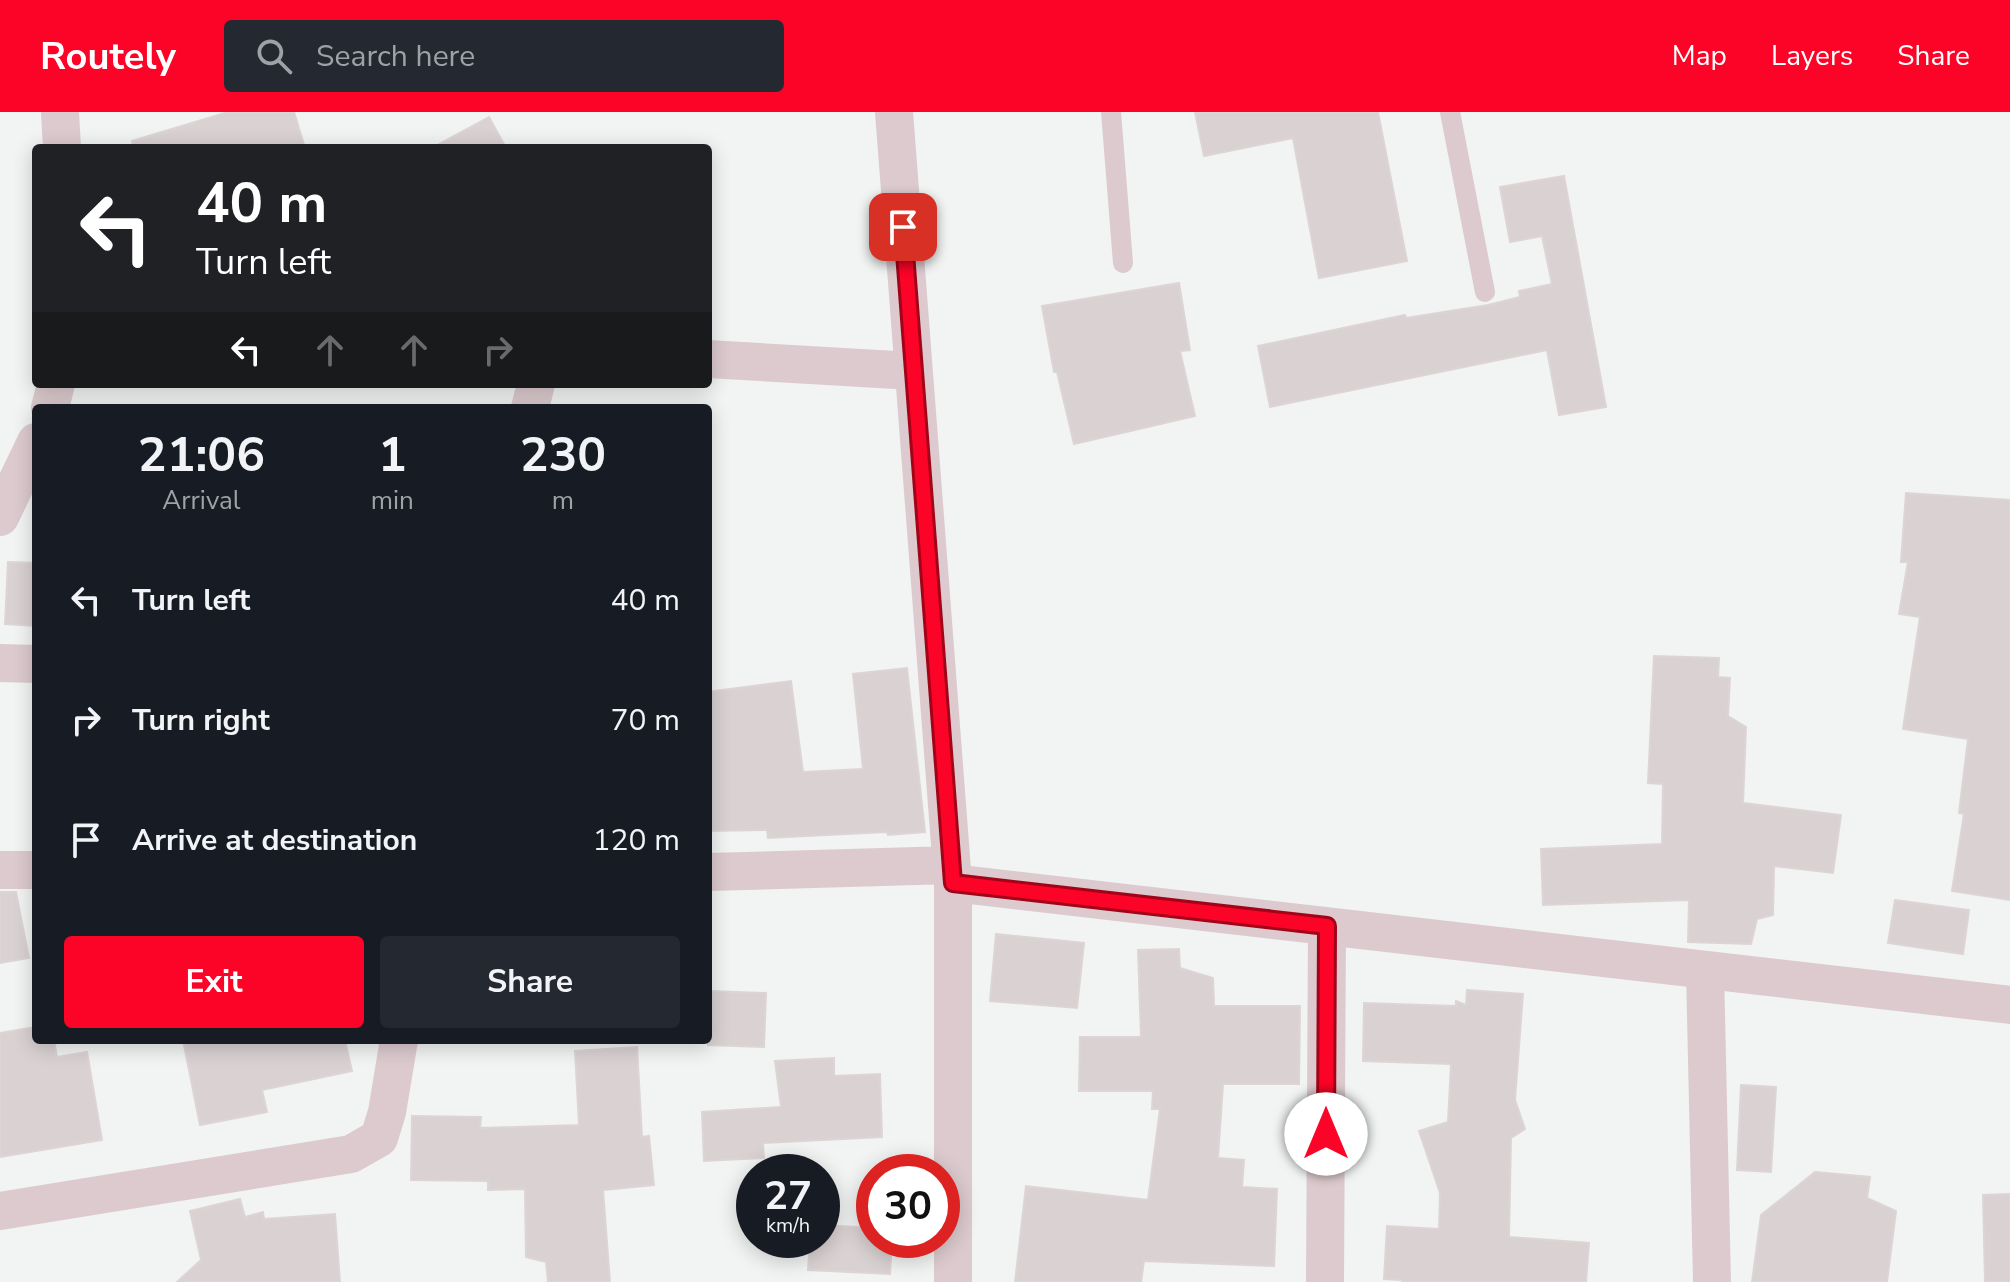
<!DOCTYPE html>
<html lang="en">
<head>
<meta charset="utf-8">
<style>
	:root { --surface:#171b24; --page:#242831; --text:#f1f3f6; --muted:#9ea1a6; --accent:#fb0427 }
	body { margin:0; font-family:"Nunito Sans",sans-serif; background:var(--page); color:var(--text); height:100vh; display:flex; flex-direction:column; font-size:30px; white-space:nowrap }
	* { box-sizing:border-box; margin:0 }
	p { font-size:26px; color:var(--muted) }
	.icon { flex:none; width:44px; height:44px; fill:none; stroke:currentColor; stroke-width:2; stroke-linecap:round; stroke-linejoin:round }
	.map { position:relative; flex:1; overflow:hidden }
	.details { position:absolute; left:32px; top:292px; width:680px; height:640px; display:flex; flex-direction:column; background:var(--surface); border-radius:8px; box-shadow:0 4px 20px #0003 }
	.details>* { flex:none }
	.banner { position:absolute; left:32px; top:32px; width:680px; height:244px; border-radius:8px; box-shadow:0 4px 20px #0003; background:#202124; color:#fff; overflow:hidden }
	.speed { position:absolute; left:736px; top:1042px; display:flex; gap:16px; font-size:40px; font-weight:700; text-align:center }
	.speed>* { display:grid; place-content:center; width:104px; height:104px; border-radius:50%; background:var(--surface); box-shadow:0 4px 20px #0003; line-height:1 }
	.speed small { font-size:20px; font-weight:400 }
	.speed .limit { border:12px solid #d22; background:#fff; color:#111 }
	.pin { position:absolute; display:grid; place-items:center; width:68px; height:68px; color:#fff; margin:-34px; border-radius:16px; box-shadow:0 4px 12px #0006 }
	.me { position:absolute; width:88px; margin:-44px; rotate:0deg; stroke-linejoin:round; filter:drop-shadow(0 0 6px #0008) }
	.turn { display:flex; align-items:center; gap:28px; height:168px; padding:0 32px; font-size:36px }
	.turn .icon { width:104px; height:104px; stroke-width:2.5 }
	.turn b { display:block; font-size:56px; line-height:68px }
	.lanes { display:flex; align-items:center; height:76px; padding:0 32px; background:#0003; justify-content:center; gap:40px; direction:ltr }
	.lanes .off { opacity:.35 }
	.eta { display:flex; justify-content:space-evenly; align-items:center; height:136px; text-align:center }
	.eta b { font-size:48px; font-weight:700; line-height:56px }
	.primary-button { display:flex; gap:16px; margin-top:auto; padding:16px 32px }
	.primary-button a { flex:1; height:92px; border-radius:8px; background:var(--accent); color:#fff; font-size:32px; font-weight:700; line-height:92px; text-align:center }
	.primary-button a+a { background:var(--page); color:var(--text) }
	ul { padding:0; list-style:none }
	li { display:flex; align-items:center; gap:24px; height:120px; padding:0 32px }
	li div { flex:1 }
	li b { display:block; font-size:30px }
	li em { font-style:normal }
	header { display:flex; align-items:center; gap:48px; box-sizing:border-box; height:112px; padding:0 40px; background:var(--accent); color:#fff }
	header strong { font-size:38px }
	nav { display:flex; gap:44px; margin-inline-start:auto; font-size:28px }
	.search { width:560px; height:72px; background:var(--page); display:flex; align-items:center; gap:20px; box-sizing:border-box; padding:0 28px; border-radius:8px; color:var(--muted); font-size:30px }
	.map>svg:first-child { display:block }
	.building { fill:#d9d1d2; stroke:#ddd5d5; stroke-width:2 }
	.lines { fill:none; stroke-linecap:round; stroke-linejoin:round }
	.service { stroke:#dccace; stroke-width:20 }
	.minor { stroke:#dccace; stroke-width:38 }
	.route-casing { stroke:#a30319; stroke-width:20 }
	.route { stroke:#fb0427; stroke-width:14 }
</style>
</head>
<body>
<header>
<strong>Routely</strong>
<div class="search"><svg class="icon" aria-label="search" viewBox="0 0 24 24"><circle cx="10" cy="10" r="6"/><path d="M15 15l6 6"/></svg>Search here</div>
<nav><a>Map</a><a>Layers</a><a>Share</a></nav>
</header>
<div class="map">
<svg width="2010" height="1170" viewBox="0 0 2010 1170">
	<rect width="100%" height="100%" fill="#f1f4f2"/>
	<!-- building -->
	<path class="building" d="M 228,0 L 294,0 L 305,36 L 133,36 L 132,29 Z
		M 1195,0 L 1378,0 L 1407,149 L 1319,166 L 1293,26 L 1204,44 Z
		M 489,5 L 506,36 L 432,36 Z
		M 1564,64 L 1606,295 L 1559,303 L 1547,238 L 1270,295 L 1258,234 L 1405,203 L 1406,206 L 1488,193 L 1520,185 L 1519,179 L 1552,172 L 1542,124 L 1510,130 L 1500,75 Z
		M 1179,171 L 1190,238 L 1180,239 L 1195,304 L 1074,332 L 1057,260 L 1054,260 L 1042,194 Z
		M 1906,381 L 2010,388 L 2010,788 L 1952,779 L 1964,702 L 1959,701 L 1968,627 L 1903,617 L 1920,505 L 1899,502 L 1908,450 L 1901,450 Z
		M 8,450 L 36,451 L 36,514 L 5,512 Z
		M 1654,544 L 1719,546 L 1718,565 L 1730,566 L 1728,604 L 1746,615 L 1743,691 L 1841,703 L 1833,761 L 1774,754 L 1773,803 L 1757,807 L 1751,832 L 1688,830 L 1689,788 L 1543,793 L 1541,737 L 1662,732 L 1663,672 L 1648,671 Z
		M 907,556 L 925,720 L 888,723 L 887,720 L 768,726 L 767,718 L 708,719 L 708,580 L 791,569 L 803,660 L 863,657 L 853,562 Z
		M 0,780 L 16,780 L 29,846 L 0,851 Z
		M 1895,788 L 1969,798 L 1963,842 L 1888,831 Z
		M 996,822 L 1084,831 L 1077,896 L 990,889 Z
		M 1179,837 L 1180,856 L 1213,866 L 1214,894 L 1300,894 L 1299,972 L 1223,972 L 1218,1046 L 1244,1048 L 1242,1075 L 1277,1077 L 1274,1154 L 1144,1149 L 1141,1170 L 1015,1170 L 1026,1074 L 1148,1088 L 1160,997 L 1152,997 L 1153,979 L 1079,979 L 1080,925 L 1141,925 L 1138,838 Z
		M 1467,878 L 1523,882 L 1515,988 L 1525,1017 L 1511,1026 L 1509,1125 L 1589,1131 L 1586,1170 L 1402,1170 L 1402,1168 L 1384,1167 L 1387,1114 L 1439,1117 L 1440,1081 L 1419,1019 L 1448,1010 L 1451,952 L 1363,949 L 1364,891 L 1456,894 L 1456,889 L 1466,893 Z
		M 708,879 L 766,881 L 764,935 L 708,933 Z
		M 36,915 L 36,928 L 54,928 L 57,945 L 87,940 L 102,1028 L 0,1045 L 0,921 Z
		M 183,928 L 345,928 L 352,959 L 262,978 L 267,1000 L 200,1013 Z
		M 637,935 L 642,1025 L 649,1024 L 654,1073 L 603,1078 L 610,1170 L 548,1170 L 546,1150 L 526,1145 L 525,1077 L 488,1078 L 488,1069 L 411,1068 L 412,1004 L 481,1005 L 480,1016 L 579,1013 L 575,939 Z
		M 834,946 L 834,964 L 880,962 L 882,1025 L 763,1031 L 764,1046 L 704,1049 L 702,1000 L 781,995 L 775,949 Z
		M 1741,973 L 1776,975 L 1771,1060 L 1737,1058 Z
		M 1815,1060 L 1870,1065 L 1867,1086 L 1896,1099 L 1887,1170 L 1752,1170 L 1761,1103 Z
		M 2010,1082 L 2010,1170 L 1985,1170 L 1983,1083 Z
		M 240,1087 L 245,1105 L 263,1100 L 264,1107 L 335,1102 L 340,1170 L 177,1170 L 201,1148 L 190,1099 Z
		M 822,1113 L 874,1116 L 874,1128 L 892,1128 L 890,1162 L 808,1158 L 810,1128 L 822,1128 Z"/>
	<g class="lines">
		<!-- service -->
		<path class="service" d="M 1111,0 L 1123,151
			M 1450,0 L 1485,180"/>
		<!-- minor -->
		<path class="minor" d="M 60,0 L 62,36
			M 894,0 L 953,771 L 953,1170
			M 708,247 L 913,259
			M 50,296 L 56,272
			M 530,296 L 536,272
			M 0,405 L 36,330
			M 0,551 L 36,552
			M 0,758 L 36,758
			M 708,760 L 951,753
			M 953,771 L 2010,893
			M 1705,858 L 1712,1170
			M 0,1099 L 351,1042 L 379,1026 L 387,1000 L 399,928
			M 1325,1170 L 1327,814"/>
	</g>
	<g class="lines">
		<!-- route casing -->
		<g class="route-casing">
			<path id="route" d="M 903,115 L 953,771 L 1327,814 L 1326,1022"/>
		</g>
		<!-- route -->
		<use href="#route" class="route"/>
	</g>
</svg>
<div class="speed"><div>27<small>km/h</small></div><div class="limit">30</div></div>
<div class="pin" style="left:903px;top:115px;background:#d93025"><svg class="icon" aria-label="arrive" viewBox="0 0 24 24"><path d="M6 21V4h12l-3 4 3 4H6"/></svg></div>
<svg class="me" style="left:1326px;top:1022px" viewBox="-20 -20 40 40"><circle r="19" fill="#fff"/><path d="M0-13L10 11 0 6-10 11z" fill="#fb0427"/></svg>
<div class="banner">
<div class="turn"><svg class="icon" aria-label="left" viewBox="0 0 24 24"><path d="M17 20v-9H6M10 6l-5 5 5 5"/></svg><div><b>40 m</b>Turn left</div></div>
<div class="lanes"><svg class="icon" aria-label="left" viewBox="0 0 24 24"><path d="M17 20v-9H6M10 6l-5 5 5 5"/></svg><svg class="icon off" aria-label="ahead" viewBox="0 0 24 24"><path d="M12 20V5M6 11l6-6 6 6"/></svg><svg class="icon off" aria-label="ahead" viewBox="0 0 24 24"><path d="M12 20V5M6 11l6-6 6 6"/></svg><svg class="icon off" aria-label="right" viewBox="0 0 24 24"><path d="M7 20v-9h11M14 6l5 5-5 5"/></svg></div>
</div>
<section class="details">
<div class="eta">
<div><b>21:06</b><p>Arrival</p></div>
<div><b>1</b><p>min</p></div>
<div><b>230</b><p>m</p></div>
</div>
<ul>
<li><svg class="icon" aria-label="left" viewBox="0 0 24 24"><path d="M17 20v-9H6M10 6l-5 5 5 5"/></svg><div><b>Turn left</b></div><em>40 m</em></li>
<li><svg class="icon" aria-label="right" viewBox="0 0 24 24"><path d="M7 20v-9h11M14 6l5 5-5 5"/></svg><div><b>Turn right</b></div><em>70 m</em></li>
<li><svg class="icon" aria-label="arrive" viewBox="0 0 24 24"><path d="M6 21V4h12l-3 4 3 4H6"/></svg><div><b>Arrive at destination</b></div><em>120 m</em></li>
</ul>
<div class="primary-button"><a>Exit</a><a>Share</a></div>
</section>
</div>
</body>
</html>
